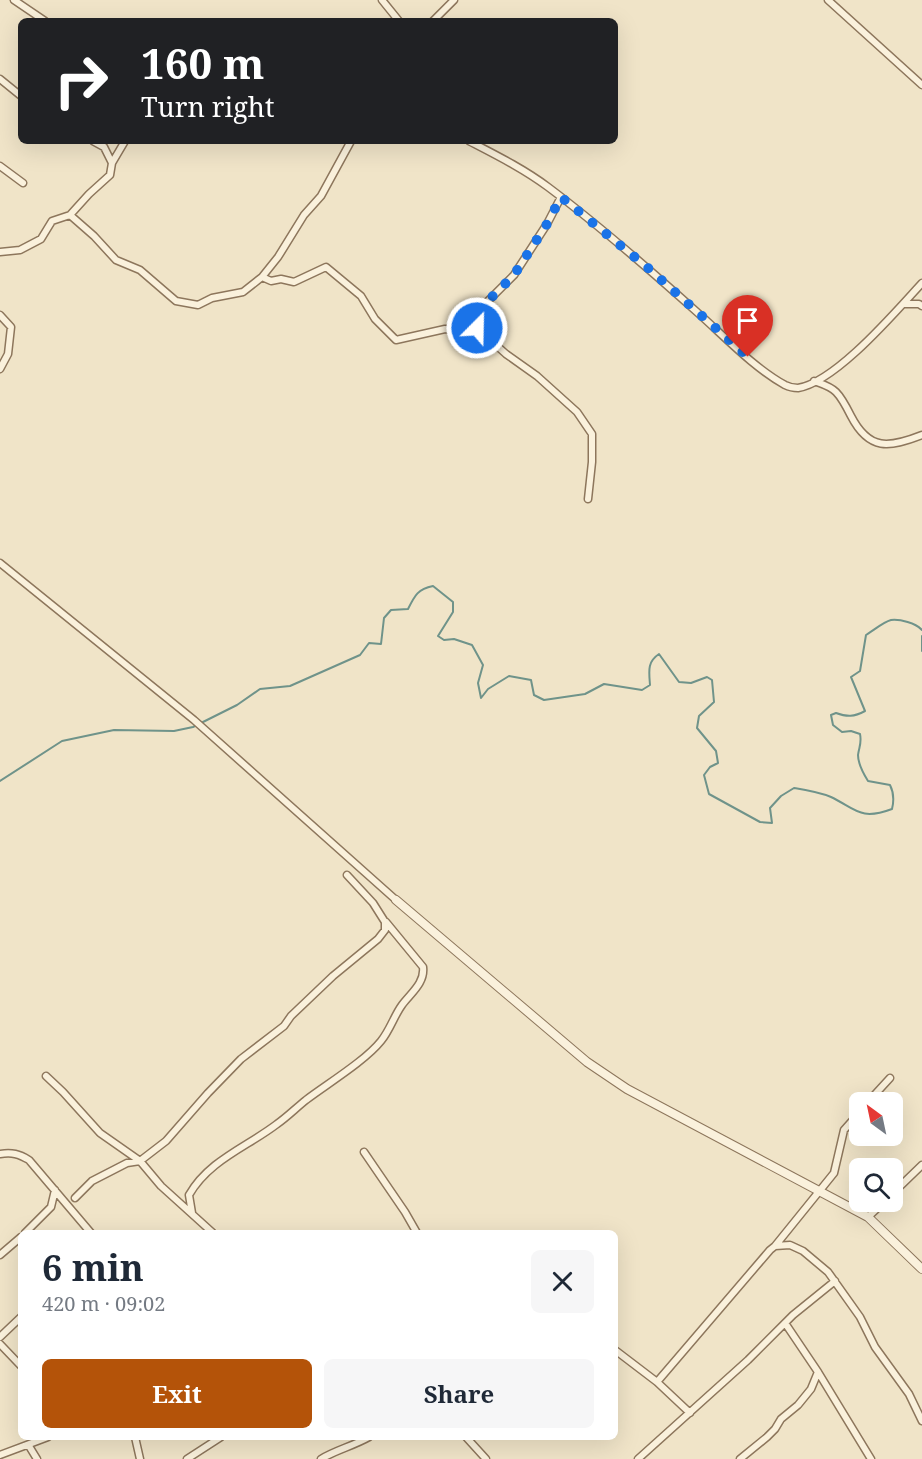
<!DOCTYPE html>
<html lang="en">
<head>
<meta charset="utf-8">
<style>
	:root { --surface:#fff; --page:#f6f6f7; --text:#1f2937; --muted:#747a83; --accent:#b45309 }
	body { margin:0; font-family:"Noto Serif",serif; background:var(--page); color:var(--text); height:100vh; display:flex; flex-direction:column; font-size:22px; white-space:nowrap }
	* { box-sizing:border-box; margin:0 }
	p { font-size:20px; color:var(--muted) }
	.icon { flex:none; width:33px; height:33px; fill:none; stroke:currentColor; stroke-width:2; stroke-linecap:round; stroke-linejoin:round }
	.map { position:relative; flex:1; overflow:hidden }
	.panel { position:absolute; left:18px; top:1230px; width:600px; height:210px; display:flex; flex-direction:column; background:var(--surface); border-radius:9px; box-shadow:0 6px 24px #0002 }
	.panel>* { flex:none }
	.banner { position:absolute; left:18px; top:18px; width:600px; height:126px; border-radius:9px; box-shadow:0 6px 24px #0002; background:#202124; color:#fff; overflow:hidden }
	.needle { width:39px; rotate:327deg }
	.controls { position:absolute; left:849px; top:1092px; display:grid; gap:12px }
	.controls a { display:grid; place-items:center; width:54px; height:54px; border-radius:9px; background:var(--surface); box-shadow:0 6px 24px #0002; font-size:30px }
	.pin { position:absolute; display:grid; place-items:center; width:51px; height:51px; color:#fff; margin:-62px -26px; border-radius:50% 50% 50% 0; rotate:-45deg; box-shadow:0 0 6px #0007 }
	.pin .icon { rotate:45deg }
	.me { position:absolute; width:66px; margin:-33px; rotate:23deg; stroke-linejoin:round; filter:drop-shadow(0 0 4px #0008) }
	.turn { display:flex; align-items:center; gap:21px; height:126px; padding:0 24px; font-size:27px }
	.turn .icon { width:78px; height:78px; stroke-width:2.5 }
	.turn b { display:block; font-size:42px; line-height:51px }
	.round { display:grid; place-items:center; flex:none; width:63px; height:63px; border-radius:9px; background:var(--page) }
	.overview { display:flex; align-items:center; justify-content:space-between; height:102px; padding:0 24px }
	h1 { font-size:36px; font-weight:700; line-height:45px }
	.cta { display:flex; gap:12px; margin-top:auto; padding:12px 24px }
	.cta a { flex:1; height:69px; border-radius:9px; background:var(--accent); color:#fff; font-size:24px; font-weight:700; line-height:69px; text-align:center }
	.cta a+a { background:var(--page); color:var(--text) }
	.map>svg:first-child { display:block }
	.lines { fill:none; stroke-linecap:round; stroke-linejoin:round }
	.stream { stroke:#6f938a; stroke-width:2 }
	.minor-casing { stroke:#8d765c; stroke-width:9 }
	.tertiary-casing { stroke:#8d765c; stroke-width:10 }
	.minor { stroke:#faf1dc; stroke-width:6 }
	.tertiary { stroke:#faf1dc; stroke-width:8 }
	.route { stroke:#1a73e8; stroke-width:10; stroke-dasharray:0 18 }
</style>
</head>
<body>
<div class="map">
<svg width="922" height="1459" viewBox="0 0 922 1459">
	<rect width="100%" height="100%" fill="#f0e4c8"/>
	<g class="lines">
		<!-- stream -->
		<path class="stream" d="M 922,636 L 922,651
			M 0,781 L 62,741 L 114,730 L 174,731 L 193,727 L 237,705 L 260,689 L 290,686 L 360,655 L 369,643 L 381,644 L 384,618 L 391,610 L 408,609 C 415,595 418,589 433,586 L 453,602 L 453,612 L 438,636 L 444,640 L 454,639 L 472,645 L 483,665 L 478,683 L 481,698 L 488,689 L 509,676 L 531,680 L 534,695 L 544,700 L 585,694 L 604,684 L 642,690 L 650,685 C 649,671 647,662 659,654 L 679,682 L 691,683 L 707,677 L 712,680 L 714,702 L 699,716 L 697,728 L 716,751 L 718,763 L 710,767 L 704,775 L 709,794 L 760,822 L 772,823 L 770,808 L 781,796 L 794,788 C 806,790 819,792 831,797 C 856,809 860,821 892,809 C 894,801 894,793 890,785 L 868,781 C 863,773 858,764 858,755 C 859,747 862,743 860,734 L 851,731 L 842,732 L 833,725 L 831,715 L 836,713 C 847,717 854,717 865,711 L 851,677 L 860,671 L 866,635 C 873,631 883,622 891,620 C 900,619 916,623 922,630"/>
		<!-- minor casing -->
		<g class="minor-casing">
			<path id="minor" d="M 14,0 L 45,21
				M 382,0 L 399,21
				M 828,0 L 922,85
				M 433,21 L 454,0
				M 0,79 L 21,96
				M 93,141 L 104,147 L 112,163
				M 469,141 C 496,155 524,169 548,187 C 600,226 649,269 698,313 C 724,336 754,368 785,385 C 789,387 794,388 798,388 C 836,382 896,311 922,283
				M 0,166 L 23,183
				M 70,215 L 94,236 L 116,260 L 140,270 L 176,301 L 198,305 L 212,298 L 243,292 L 262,277 L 271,281 L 281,279 L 294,282 L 326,267 L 361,296 L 375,319 L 396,340 L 445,329 L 462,332 L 477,328 L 506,354 L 537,376 L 577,412 L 592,434 L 592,462 L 588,499
				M 0,252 L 20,250 L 41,239 L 52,221 L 70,215 L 89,194 L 110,175 L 112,163 L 125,141
				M 262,277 L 278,257 L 304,215 L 321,196 L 351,141
				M 903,304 L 919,304 L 922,306
				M 0,315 L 11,327 L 8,354 L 0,369
				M 477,328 L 486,303 L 514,275 L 547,224 L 561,197
				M 814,381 C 822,384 830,386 836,392 C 842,398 847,408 851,416 C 869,451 889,448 922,435
				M 0,563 L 194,720 L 396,900
				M 46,1076 L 63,1092 L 100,1133 L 140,1161 L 161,1186 L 213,1233
				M 868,1102 L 890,1078
				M 364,1152 L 405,1212 L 417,1233
				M 0,1154 C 12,1152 19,1154 29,1160 L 91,1233
				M 892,1194 L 922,1165
				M 75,1198 L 92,1181 L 127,1163 L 140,1161 L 166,1141 L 208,1093 L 241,1059 L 284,1026 L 291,1016 L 333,976 L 378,939 L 385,930 L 385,922 L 373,903 L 347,875
				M 192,1213 L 189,1195 C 209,1160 247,1147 277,1124 C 287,1117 296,1108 306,1100 C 327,1084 365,1061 381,1041 C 390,1030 394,1016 402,1005 C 411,993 425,983 423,967 L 386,922
				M 868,1217 L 884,1202
				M 25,1233 L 51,1207 L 55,1190
				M 775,1246 L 834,1173 L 844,1130 L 860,1112
				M 0,1255 L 21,1237
				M 785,1323 L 818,1372 L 871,1459
				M 0,1337 L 21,1317
				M 0,1344 L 21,1366
				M 615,1350 L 657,1382 L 690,1413
				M 657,1382 L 770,1250 L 775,1246 L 790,1245 L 803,1251 L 828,1272 L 860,1317 L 875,1347 L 909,1394 L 922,1421
				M 135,1437 L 140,1459
				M 466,1437 L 486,1459
				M 29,1446 L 37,1459
				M 0,1455 L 48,1437
				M 187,1459 L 221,1437
				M 321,1459 C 336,1450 353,1446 369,1437
				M 638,1459 L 748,1360 L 793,1315 L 835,1281
				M 740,1459 L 767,1437 L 775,1429 L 781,1419 L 798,1405 L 811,1389 L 818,1372"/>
		</g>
		<!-- tertiary casing -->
		<g class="tertiary-casing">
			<path id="tertiary" d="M 396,900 L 587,1062 L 627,1089 L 868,1217 L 922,1269"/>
		</g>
		<!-- minor -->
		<use href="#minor" class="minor"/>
		<!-- tertiary -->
		<use href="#tertiary" class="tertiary"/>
	</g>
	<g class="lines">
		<!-- route -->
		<path class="route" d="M 477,328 L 486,303 L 514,275 L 547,224 L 561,197 L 648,268 L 748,357"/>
	</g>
</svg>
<div class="controls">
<a><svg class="needle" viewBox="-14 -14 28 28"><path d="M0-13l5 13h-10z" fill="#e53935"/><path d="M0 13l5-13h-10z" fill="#747a83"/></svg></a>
<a><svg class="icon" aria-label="search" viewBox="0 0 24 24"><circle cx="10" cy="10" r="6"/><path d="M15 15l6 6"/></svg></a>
</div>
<div class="pin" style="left:748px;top:357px;background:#d93025"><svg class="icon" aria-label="arrive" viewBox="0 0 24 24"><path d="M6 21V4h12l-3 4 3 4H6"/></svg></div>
<svg class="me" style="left:477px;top:328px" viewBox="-20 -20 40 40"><circle r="17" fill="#1a73e8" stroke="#fff" stroke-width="3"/><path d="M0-11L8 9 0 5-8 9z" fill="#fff"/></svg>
<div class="banner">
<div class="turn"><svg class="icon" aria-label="right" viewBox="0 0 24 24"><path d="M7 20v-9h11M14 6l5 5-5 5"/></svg><div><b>160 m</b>Turn right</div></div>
</div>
<section class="panel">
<div class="overview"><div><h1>6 min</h1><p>420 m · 09:02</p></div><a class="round"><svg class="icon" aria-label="close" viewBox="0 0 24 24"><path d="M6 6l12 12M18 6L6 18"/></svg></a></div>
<div class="cta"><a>Exit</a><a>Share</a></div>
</section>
</div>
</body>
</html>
